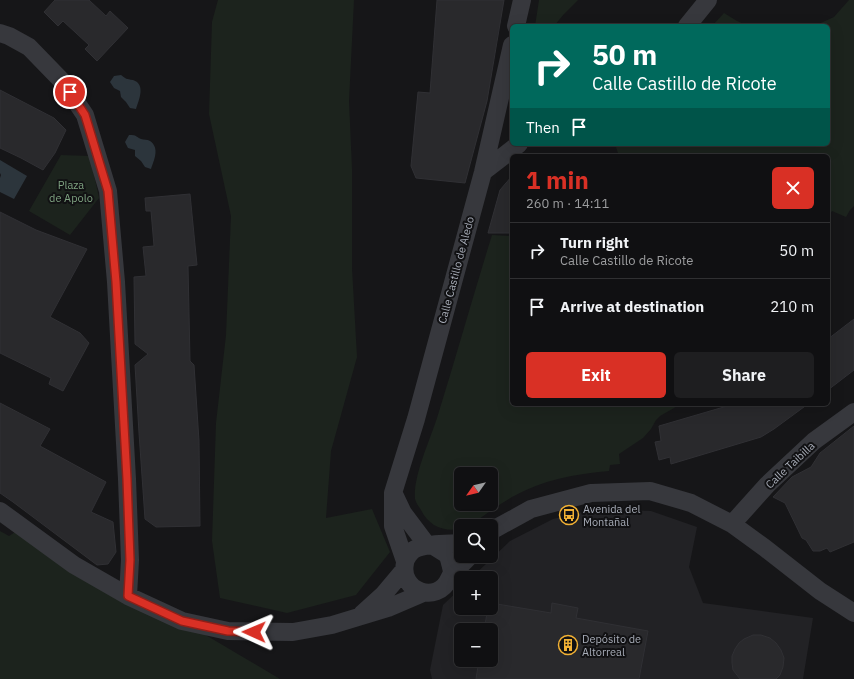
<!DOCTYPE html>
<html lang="en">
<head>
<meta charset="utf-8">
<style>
	:root { --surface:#101012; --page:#1e1e20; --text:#f1f3f6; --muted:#9c9d9f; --line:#303032; --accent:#d93025 }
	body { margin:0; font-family:"IBM Plex Sans",sans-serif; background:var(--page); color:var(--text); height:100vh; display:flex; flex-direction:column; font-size:15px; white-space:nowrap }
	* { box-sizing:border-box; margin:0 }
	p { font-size:13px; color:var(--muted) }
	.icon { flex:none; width:22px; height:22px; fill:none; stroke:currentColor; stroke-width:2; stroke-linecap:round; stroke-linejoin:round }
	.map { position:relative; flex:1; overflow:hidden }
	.details { position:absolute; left:510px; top:154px; width:320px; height:252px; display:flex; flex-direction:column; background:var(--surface); border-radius:6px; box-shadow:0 4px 16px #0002,0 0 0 1px var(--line) }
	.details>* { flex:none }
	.hud { position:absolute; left:510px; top:24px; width:320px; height:122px; border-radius:6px; box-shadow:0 4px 16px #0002,0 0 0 1px var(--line); background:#00695c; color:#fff; overflow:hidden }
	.needle { width:26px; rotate:236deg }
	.fabs { position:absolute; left:454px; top:467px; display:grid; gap:8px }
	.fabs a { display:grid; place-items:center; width:44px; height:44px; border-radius:6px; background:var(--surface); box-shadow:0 4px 16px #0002,0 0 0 1px var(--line); font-size:20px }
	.pin { position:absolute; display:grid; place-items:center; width:34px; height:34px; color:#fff; margin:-17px; border:2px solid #fff; border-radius:50%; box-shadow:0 1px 4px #0007 }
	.me { position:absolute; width:44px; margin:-22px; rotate:271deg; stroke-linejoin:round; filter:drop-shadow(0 0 3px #0008) }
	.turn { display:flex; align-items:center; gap:14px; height:84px; padding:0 16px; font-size:18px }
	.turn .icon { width:52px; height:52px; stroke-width:2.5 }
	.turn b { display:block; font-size:28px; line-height:34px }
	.then { display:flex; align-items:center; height:38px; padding:0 16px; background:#0003; gap:8px; font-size:15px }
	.round { display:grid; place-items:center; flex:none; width:42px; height:42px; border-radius:6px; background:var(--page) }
	.summary { display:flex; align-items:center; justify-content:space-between; height:68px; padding:0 16px }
	h1 { font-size:24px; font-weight:800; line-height:30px; color:var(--accent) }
	.button { display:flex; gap:8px; margin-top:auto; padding:8px 16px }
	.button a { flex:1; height:46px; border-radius:6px; background:var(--accent); color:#fff; font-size:16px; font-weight:800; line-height:46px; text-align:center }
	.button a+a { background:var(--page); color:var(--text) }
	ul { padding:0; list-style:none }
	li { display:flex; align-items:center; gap:12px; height:56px; padding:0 16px; border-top:1px solid var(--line) }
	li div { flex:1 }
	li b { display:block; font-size:15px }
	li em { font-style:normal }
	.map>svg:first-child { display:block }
	.built { fill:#222225; fill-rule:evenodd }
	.green { fill:#1c231d; fill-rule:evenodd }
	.water { fill:#2c353c }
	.building { fill:#29292c; stroke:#303034 }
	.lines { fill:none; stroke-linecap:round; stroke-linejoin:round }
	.minor { stroke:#37383d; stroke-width:18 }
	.route-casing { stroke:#8d1f18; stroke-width:10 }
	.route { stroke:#d93025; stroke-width:7 }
	.labels { text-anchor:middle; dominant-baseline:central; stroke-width:4; stroke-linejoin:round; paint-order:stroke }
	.park-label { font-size:11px; fill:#7fa381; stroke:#111113 }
	.street-label { font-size:11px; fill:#a8adb8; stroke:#111113 }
	.poi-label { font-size:11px; fill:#a8adb8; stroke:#111113; text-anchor:start }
</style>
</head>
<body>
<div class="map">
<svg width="854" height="679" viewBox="0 0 854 679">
	<rect width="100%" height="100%" fill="#161618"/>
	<!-- built -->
	<path class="built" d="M 595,509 L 651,511 L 697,527 L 689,567 L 703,603 L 813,618 L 803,679 L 432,679 L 430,670 L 443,605 L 461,588 L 461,608 L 491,608 L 491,578 L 471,578 L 487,563 L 510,541 L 553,519 ZM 461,630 L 491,630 L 491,660 L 461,660 Z"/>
	<!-- green -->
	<path class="green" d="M 218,0 L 354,0 L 349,101 L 352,169 L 352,268 L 357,357 L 331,451 L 326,518 L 372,509 L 390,552 L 356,595 L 287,613 L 220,598 L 212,541 L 216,423 L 226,335 L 231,216 L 209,114 L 212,22 Z
		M 539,0 L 578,0 L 564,14 L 554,26 L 535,26 Z
		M 849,0 L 854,0 L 854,206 L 850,210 L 846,217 L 832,211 L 828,217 L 828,156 L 619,156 L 615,144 L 828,144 L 828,26 L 814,26 L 834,17 Z
		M 724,13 L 737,21 L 748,26 L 712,26 Z
		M 61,155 L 90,156 L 99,198 L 70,235 L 29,211 Z
		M 492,235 L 512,236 L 512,404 L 681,404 L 660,416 L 656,420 L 651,429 L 643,438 L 619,454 L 620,464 L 610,465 L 609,471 C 575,474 542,480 512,497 C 497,506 483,516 469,526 L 461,526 L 461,529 C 443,532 429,526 421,510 C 419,507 416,503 415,499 C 413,476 430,440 437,418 C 456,357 473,296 492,235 ZM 461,474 L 491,474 L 491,504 L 461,504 Z
		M 23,527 L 280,679 L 0,679 L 0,531 L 9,536 Z"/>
	<!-- water -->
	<path class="water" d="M 121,75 C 126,79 126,79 133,80 C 146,84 139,100 136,109 L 130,108 L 126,102 L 121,97 L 120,91 L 114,88 L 110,82 L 114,76 Z
		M 129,135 C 138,135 134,136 141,139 C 144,140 147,139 150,141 C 160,148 154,160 151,169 L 145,167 L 141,161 L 135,156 L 135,150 L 128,148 L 125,142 Z
		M 0,160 L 27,176 L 14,199 L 0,192 L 0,178 L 1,175 L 0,173 Z"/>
	<!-- building -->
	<path class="building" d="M 55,0 L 89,0 L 106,16 L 110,11 L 128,28 L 97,61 L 85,49 L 89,45 L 63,21 L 58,26 L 44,12 Z
		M 437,0 L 504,0 L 487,101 L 465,183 L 416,178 L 411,166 L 418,92 L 430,93 Z
		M 0,90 L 54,118 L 66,130 L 55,153 L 43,170 L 21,158 L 0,148 Z
		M 512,176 L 512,233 L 488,233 L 500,190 Z
		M 190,194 L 197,265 L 188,266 L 190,361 L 194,365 L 199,441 L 200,526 L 156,527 L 145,519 L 139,433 L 135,365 L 148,354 L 135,344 L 134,277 L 146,276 L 143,247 L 154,246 L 151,211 L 146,211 L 145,198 Z
		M 0,212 L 36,230 L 87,249 L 50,317 L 80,333 L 89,343 L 63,391 L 49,384 L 51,378 L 0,353 Z
		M 854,319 L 854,370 L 828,390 L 828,339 Z
		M 0,403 L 50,429 L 40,446 L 106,482 L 91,512 L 113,522 L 116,552 L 108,564 L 97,565 L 13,502 L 0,493 Z
		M 734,404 L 808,404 L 774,429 L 761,437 L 671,464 L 670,457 L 659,460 L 655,442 L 661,441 L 659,426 Z
		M 854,426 L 854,542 L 830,552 L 827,548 L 820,551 L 813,551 L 806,540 L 802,538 L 785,503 L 773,497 L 792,477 L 811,467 L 820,453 Z
		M 491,603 L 551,613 L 552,603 L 578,608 L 576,618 L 648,631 L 639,679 L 476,679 L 479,660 L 491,660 L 491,630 L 484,630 L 488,608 L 491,608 Z
		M 753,635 L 761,635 L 770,638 L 776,643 L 781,650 L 784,658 L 783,667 L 780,675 L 776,679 L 740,679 L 733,670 L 732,663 L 732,656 L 735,649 L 739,643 L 744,639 Z"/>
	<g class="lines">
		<!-- minor -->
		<path class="minor" d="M 516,26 L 522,0
			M 687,26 L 708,0
			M 0,33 L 9,36 L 29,47 L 62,81 L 85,115 L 108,191 L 116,282 L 127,479 L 130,560 L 128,596
			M 483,172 L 519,144
			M 394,494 L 403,513 L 427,545
			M 0,511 L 74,565 L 128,596 L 182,621 L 228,631 L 293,632 L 332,625 L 388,608 L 423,593
			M 732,524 L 767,485 L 814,441 L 854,412
			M 491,531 L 531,509 L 591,493 L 650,491 L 691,503 L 732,524 L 765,548 L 820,591 L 854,613
			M 432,545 L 448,555 C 449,560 452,569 452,573 C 452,574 449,578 449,579 C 437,605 399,591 405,563 C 405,559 411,551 415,549 C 428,543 447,544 461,543
			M 405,561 L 393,526 L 393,493 L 416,419 L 483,172 L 512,45
			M 452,574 L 470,556
			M 362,614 L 383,595 L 404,570"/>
	</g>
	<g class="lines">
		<!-- route casing -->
		<g class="route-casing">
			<path id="route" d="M 70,92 L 85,115 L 108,191 L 116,282 L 127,479 L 130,560 L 128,596 L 182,621 L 228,631 L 254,632"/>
		</g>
		<!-- route -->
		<use href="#route" class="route"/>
	</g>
	<!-- icons -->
	<defs>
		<g id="bus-ring" transform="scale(1)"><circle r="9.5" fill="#111113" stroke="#f2b134" stroke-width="1.5"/><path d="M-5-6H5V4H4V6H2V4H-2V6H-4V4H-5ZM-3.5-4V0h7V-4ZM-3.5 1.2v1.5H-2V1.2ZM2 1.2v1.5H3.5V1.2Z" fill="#f2b134"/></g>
		<g id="building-ring" transform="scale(1)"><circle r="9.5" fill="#111113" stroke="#f2b134" stroke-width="1.5"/><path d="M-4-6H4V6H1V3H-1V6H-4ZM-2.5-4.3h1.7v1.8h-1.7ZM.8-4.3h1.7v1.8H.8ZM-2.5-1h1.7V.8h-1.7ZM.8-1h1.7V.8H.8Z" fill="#f2b134"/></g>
	</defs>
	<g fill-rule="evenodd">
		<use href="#bus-ring" x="569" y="515"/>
		<use href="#building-ring" x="568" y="645"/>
	</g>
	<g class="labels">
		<!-- park labels -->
		<g class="park-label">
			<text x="71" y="185">Plaza<tspan x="71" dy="13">de Apolo</tspan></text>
		</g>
		<!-- street labels -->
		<g class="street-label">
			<text transform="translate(456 270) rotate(-75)">Calle Castillo de Aledo</text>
			<text transform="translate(790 465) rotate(-43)">Calle Taibilla</text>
		</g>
		<!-- poi labels -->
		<g class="poi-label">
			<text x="583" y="509">Avenida del<tspan x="583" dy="13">Montañal</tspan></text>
			<text x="582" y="639">Depósito de<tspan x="582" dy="13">Altorreal</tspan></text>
		</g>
	</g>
</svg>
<div class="fabs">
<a><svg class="needle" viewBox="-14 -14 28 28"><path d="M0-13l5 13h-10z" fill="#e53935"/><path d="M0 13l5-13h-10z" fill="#9c9d9f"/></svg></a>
<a><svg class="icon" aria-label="search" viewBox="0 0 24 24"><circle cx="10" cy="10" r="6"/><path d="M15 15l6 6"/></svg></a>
<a>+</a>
<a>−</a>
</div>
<div class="pin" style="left:70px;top:92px;background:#d93025"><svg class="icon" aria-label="arrive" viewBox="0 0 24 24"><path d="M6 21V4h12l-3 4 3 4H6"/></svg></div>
<svg class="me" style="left:254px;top:632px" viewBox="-20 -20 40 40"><path d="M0-17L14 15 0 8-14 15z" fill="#d93025" stroke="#fff" stroke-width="4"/></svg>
<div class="hud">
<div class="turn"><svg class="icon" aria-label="right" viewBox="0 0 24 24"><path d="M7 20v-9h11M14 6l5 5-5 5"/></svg><div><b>50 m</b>Calle Castillo de Ricote</div></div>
<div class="then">Then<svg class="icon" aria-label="arrive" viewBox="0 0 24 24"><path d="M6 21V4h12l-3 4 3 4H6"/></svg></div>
</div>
<section class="details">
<div class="summary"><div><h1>1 min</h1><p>260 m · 14:11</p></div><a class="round" style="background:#d93025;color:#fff"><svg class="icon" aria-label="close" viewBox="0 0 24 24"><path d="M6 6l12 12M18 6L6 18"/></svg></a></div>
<ul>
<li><svg class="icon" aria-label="right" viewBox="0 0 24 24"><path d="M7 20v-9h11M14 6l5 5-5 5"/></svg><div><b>Turn right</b><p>Calle Castillo de Ricote</p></div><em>50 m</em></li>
<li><svg class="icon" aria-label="arrive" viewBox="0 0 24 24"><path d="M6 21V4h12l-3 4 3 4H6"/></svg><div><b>Arrive at destination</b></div><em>210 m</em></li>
</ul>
<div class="button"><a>Exit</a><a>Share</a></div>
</section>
</div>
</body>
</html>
